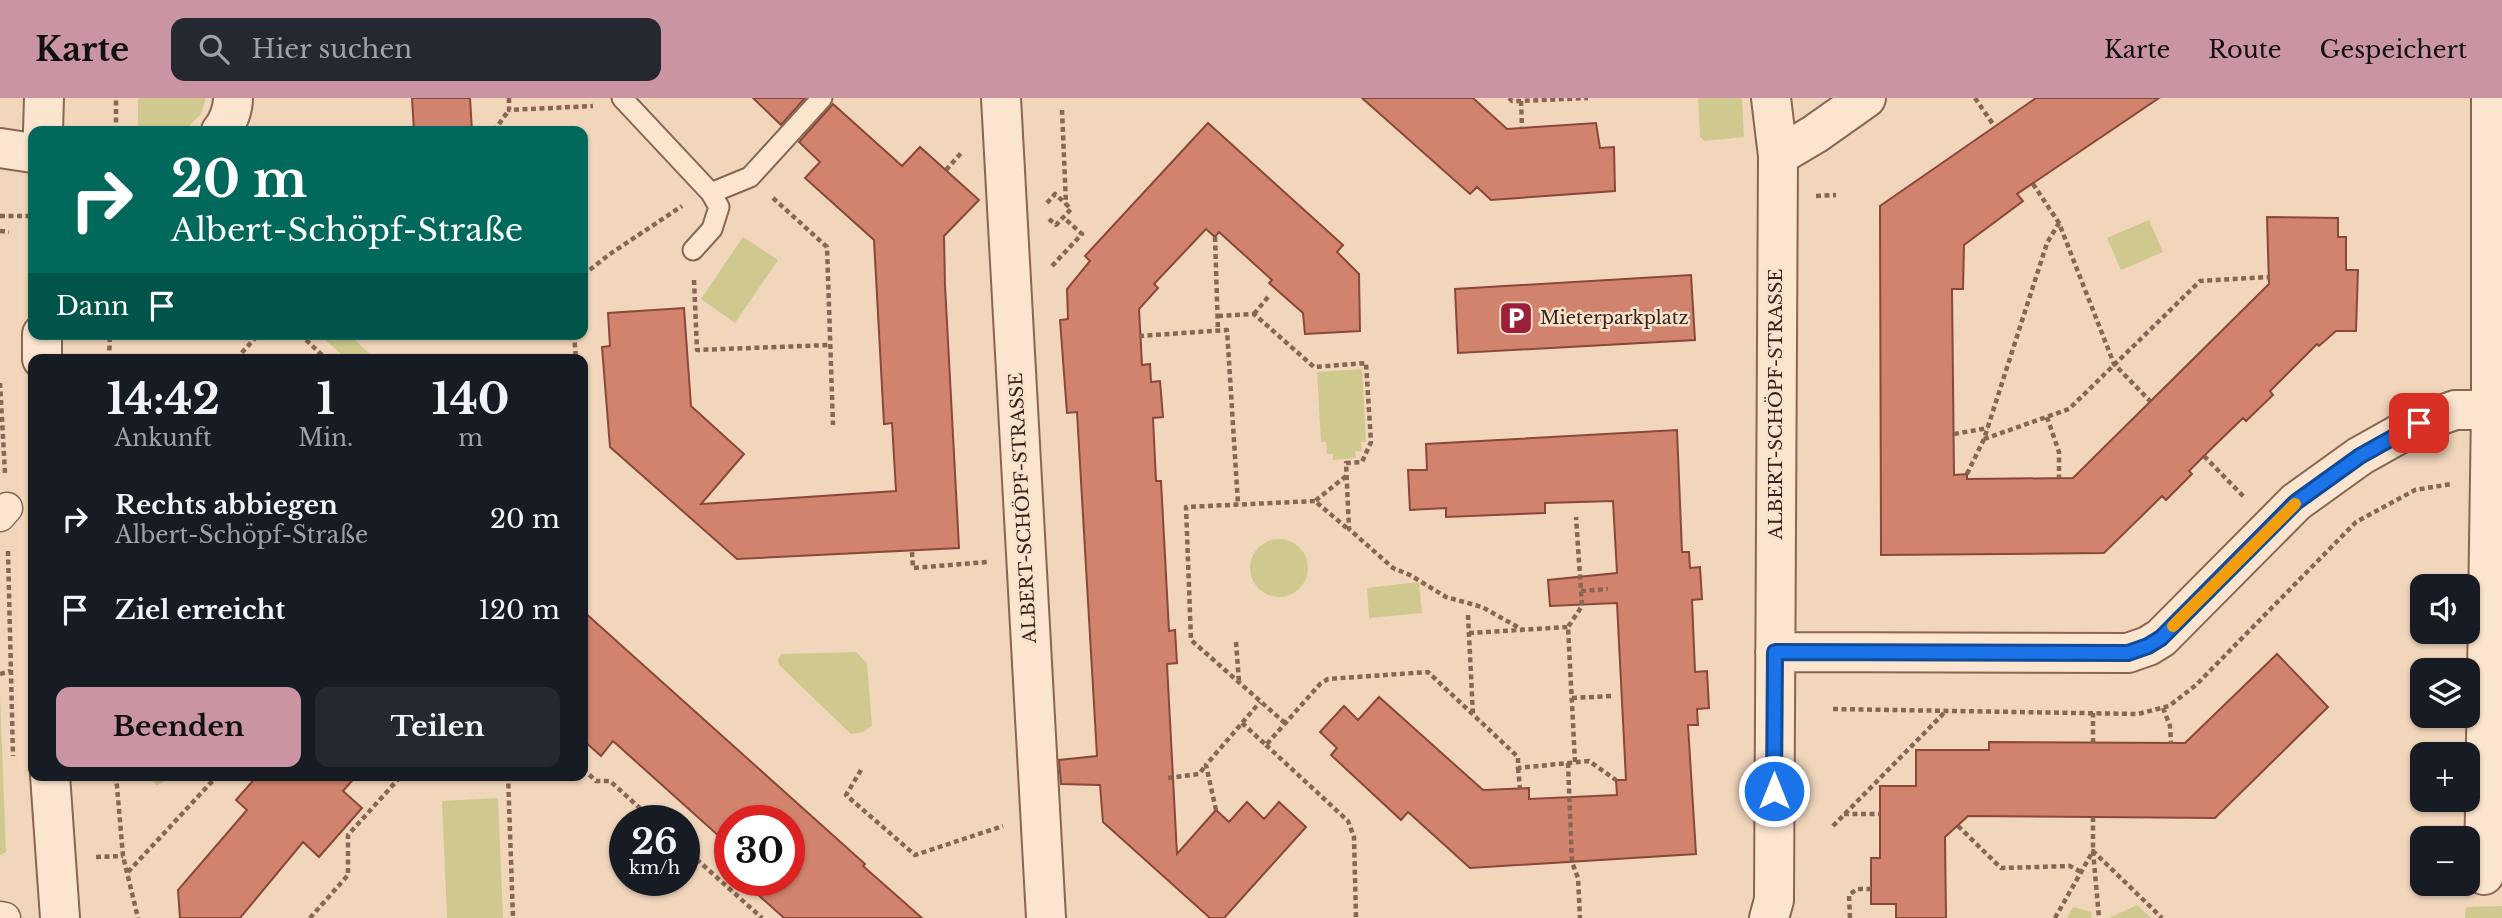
<!DOCTYPE html>
<html lang="de">
<head>
<meta charset="utf-8">
<style>
	:root { --surface:#171b24; --page:#242831; --text:#f1f3f6; --muted:#9ea1a6; --accent:#cb94a2 }
	body { margin:0; font-family:"Libre Baskerville",serif; background:var(--page); color:var(--text); height:100vh; display:flex; flex-direction:column; font-size:26px; white-space:nowrap }
	* { box-sizing:border-box; margin:0 }
	p { font-size:23px; color:var(--muted) }
	.icon { flex:none; width:38px; height:38px; fill:none; stroke:currentColor; stroke-width:2; stroke-linecap:round; stroke-linejoin:round }
	.map { position:relative; flex:1; overflow:hidden }
	.sheet { position:absolute; left:28px; top:256px; width:560px; height:427px; display:flex; flex-direction:column; background:var(--surface); border-radius:14px; box-shadow:0 2px 5px #0004 }
	.sheet>* { flex:none }
	.top-card { position:absolute; left:28px; top:28px; width:560px; height:214px; border-radius:14px; box-shadow:0 2px 5px #0004; background:#00695c; color:#fff; overflow:hidden }
	.fabs { position:absolute; left:2410px; top:476px; display:grid; gap:14px }
	.fabs a { display:grid; place-items:center; width:70px; height:70px; border-radius:14px; background:var(--surface); box-shadow:0 2px 5px #0004; font-size:35px }
	.speed { position:absolute; left:609px; top:707px; display:flex; gap:14px; font-size:35px; font-weight:700; text-align:center }
	.speed>* { display:grid; place-content:center; width:91px; height:91px; border-radius:50%; background:var(--surface); box-shadow:0 2px 5px #0004; line-height:1 }
	.speed small { font-size:18px; font-weight:400 }
	.speed .limit { border:10px solid #d22; background:#fff; color:#111 }
	.pin { position:absolute; display:grid; place-items:center; width:60px; height:60px; color:#fff; margin:-30px; border-radius:14px; box-shadow:0 4px 10px #0006 }
	.me { position:absolute; width:77px; margin:-38px; rotate:0deg; stroke-linejoin:round; filter:drop-shadow(0 0 5px #0008) }
	.turn { display:flex; align-items:center; gap:24px; height:147px; padding:0 28px; font-size:32px }
	.turn .icon { width:91px; height:91px; stroke-width:2.5 }
	.turn b { display:block; font-size:49px; line-height:60px }
	.then { display:flex; align-items:center; height:66px; padding:0 28px; background:#0003; gap:14px; font-size:26px }
	.eta { display:flex; justify-content:space-evenly; align-items:center; height:119px; text-align:center }
	.eta b { font-size:42px; font-weight:800; line-height:49px }
	.button { display:flex; gap:14px; margin-top:auto; padding:14px 28px }
	.button a { flex:1; height:80px; border-radius:14px; background:var(--accent); color:#111; font-size:28px; font-weight:800; line-height:80px; text-align:center }
	.button a+a { background:var(--page); color:var(--text) }
	ul { padding:0; list-style:none }
	li { display:flex; align-items:center; gap:21px; height:91px; padding:0 28px }
	li div { flex:1 }
	li b { display:block; font-size:26px }
	li em { font-style:normal }
	header { display:flex; align-items:center; gap:42px; box-sizing:border-box; height:98px; padding:0 35px; background:var(--accent); color:#111 }
	header strong { font-size:33px }
	nav { display:flex; gap:38px; margin-inline-start:auto; font-size:24px }
	.search { width:490px; height:63px; background:var(--page); display:flex; align-items:center; gap:18px; box-sizing:border-box; padding:0 24px; border-radius:14px; color:var(--muted); font-size:26px }
	.map>svg:first-child { display:block }
	.green { fill:#cfc98f }
	.building { fill:#d2836e; stroke:#8a4838; stroke-width:2 }
	.lines { fill:none; stroke-linecap:round; stroke-linejoin:round }
	.service-casing { stroke:#896554; stroke-width:23 }
	.pedestrian-casing { stroke:#896554; stroke-width:33 }
	.minor-casing { stroke:#896554; stroke-width:42 }
	.path { stroke:#896554; stroke-width:4.5; stroke-dasharray:5 3.5; stroke-linecap:butt }
	.service { stroke:#fbe5cf; stroke-width:19 }
	.pedestrian { stroke:#fbe5cf; stroke-width:30 }
	.minor { stroke:#fbe5cf; stroke-width:38 }
	.route-casing { stroke:#114b97; stroke-width:18 }
	.route { stroke:#1a73e8; stroke-width:12 }
	.slow { stroke:#f59e0b; stroke-width:12 }
	.labels { text-anchor:middle; dominant-baseline:central; stroke-width:5; stroke-linejoin:round; paint-order:stroke }
	.poi-label { font-size:18px; fill:#37221a; stroke:#f8e2cc; text-anchor:start }
	.street-label { font-size:18px; fill:#37221a; stroke:#f8e2cc }
</style>
</head>
<body>
<header>
<strong>Karte</strong>
<div class="search"><svg class="icon" aria-label="search" viewBox="0 0 24 24"><circle cx="10" cy="10" r="6"/><path d="M15 15l6 6"/></svg>Hier suchen</div>
<nav><a>Karte</a><a>Route</a><a>Gespeichert</a></nav>
</header>
<div class="map">
<svg width="2502" height="820" viewBox="0 0 2502 820">
	<rect width="100%" height="100%" fill="#f1d6bc"/>
	<!-- green -->
	<path class="green" d="M 138,0 L 206,0 L 201,16 L 184,33 L 138,33 Z
		M 1698,0 L 1742,0 L 1744,39 L 1704,43 L 1700,38 Z
		M 2149,122 L 2163,154 L 2121,172 L 2107,140 Z
		M 743,139 L 778,162 L 735,225 L 701,201 Z
		M 319,236 L 349,236 L 375,261 L 343,261 L 344,259 Z
		M 1362,271 L 1366,344 L 1361,344 L 1362,353 L 1355,353 L 1356,360 L 1333,362 L 1333,356 L 1327,356 L 1326,344 L 1321,344 L 1317,274 Z
		M1250 470a29 29 0 1 1 58 0a29 29 0 1 1-58 0Z
		M 1419,484 L 1422,515 L 1369,520 L 1367,490 Z
		M 856,554 L 867,565 L 872,628 L 863,634 L 851,636 L 779,567 L 778,561 L 781,556 Z
		M 0,596 L 6,754 L 0,757 Z
		M 145,677 L 179,677 L 157,687 Z
		M 498,700 L 503,820 L 447,820 L 442,703 Z
		M 2137,807 L 2151,820 L 2109,820 Z
		M 2502,808 L 2502,820 L 2465,820 L 2466,809 Z
		M 2073,809 L 2091,814 L 2092,820 L 2067,820 Z"/>
	<!-- building -->
	<path class="building" d="M 412,0 L 470,0 L 472,33 L 414,33 Z
		M 753,0 L 805,0 L 781,27 Z
		M 1362,0 L 1473,0 L 1507,31 L 1596,25 L 1600,50 L 1614,49 L 1615,93 L 1491,102 L 1477,89 L 1470,96 Z
		M 2036,0 L 2159,0 L 2017,96 L 2023,103 L 1964,147 L 1963,191 L 1952,191 L 1954,377 L 1967,376 L 1967,381 L 2073,380 L 2269,186 L 2267,119 L 2338,120 L 2338,139 L 2346,139 L 2346,172 L 2358,172 L 2356,233 L 2336,233 L 2319,248 L 2317,246 L 2270,293 L 2273,297 L 2246,323 L 2243,320 L 2213,349 L 2189,373 L 2192,376 L 2166,402 L 2162,398 L 2104,455 L 1881,457 L 1880,108 Z
		M 833,6 L 902,68 L 920,49 L 979,102 L 944,138 L 945,187 L 959,450 L 737,461 L 610,349 L 602,249 L 610,248 L 608,215 L 684,210 L 691,308 L 744,356 L 701,406 L 896,393 L 892,325 L 884,326 L 874,142 L 805,80 L 820,64 L 799,44 Z
		M 1208,25 L 1343,147 L 1337,154 L 1359,176 L 1360,233 L 1305,236 L 1303,215 L 1269,185 L 1272,182 L 1219,134 L 1215,139 L 1206,131 L 1154,186 L 1158,190 L 1139,211 L 1142,267 L 1150,266 L 1151,284 L 1160,283 L 1163,319 L 1153,320 L 1156,383 L 1161,383 L 1169,533 L 1175,532 L 1177,565 L 1167,566 L 1177,756 L 1216,712 L 1229,724 L 1247,704 L 1264,721 L 1279,704 L 1306,729 L 1224,820 L 1210,820 L 1103,724 L 1100,687 L 1061,686 L 1059,662 L 1097,658 L 1077,314 L 1067,315 L 1060,222 L 1068,221 L 1067,191 L 1090,163 L 1085,158 Z
		M 1691,177 L 1695,242 L 1458,255 L 1455,191 Z
		M 1677,332 L 1682,454 L 1689,454 L 1690,470 L 1700,469 L 1702,501 L 1692,502 L 1695,574 L 1707,573 L 1709,610 L 1697,611 L 1698,627 L 1688,627 L 1696,756 L 1470,770 L 1408,714 L 1401,722 L 1331,657 L 1337,650 L 1320,634 L 1344,608 L 1358,622 L 1379,599 L 1483,692 L 1529,690 L 1529,701 L 1617,697 L 1616,682 L 1626,682 L 1617,505 L 1550,508 L 1548,482 L 1617,475 L 1613,403 L 1545,405 L 1545,415 L 1446,419 L 1446,410 L 1410,412 L 1408,372 L 1427,372 L 1426,346 Z
		M 583,513 L 865,766 L 863,768 L 922,820 L 784,820 L 745,785 L 748,782 L 789,782 L 789,723 L 730,723 L 730,748 L 613,643 L 601,658 L 583,642 Z
		M 2277,556 L 2328,609 L 2215,720 L 1968,718 L 1945,739 L 1946,820 L 1896,820 L 1896,806 L 1871,806 L 1871,760 L 1880,760 L 1880,688 L 1916,688 L 1916,652 L 1989,652 L 1989,644 L 2185,645 Z
		M 258,677 L 357,677 L 343,693 L 362,710 L 319,759 L 303,744 L 240,820 L 180,820 L 178,792 L 247,712 L 236,702 Z"/>
	<g class="lines">
		<!-- service casing -->
		<g class="service-casing">
			<path id="service" d="M 622,0 L 711,95 L 750,79 L 822,0
				M 693,152 L 712,131 L 719,109 L 711,95"/>
		</g>
		<!-- pedestrian casing -->
		<g class="pedestrian-casing">
			<path id="pedestrian" d="M 0,418 L 7,410
				M 0,819 L 5,820"/>
		</g>
		<!-- minor casing -->
		<g class="minor-casing">
			<path id="minor" d="M 1001,0 L 1046,820
				M 43,33 L 44,0
				M 221,33 C 228,25 233,11 233,0
				M 0,50 L 33,55
				M 1778,58 L 1815,36 L 1866,0
				M 42,261 L 42,236
				M 1775,554 L 2128,555 L 2148,548 L 2161,540 L 2296,404 L 2360,358 L 2419,325 L 2455,312 L 2491,312
				M 50,677 L 60,820
				M 2484,777 L 2491,312 L 2491,0
				M 1769,820 L 1774,802 L 1778,58 L 1771,0"/>
		</g>
		<!-- path -->
		<path class="path" d="M 509,0 L 509,12 L 593,8
			M 1509,0 L 1512,3 L 1521,3 L 1588,0
			M 1975,0 L 1995,29
			M 1521,3 L 1522,30
			M 116,33 L 116,0
			M 494,33 L 509,12
			M 946,72 L 962,54
			M 2033,86 L 2059,125 L 2114,266 L 2150,303
			M 1816,98 L 1836,97
			M 773,100 L 827,149 L 833,327
			M 1047,105 L 1055,96 L 1066,106
			M 0,118 L 33,118
			M 1049,121 L 1056,127 L 1071,111 L 1066,106 L 1062,12
			M 0,133 L 9,134
			M 1215,139 L 1218,233
			M 1052,168 L 1082,136 L 1063,119
			M 583,177 L 610,156 L 682,108
			M 694,182 L 697,252 L 830,247
			M 1254,216 L 1268,199
			M 1218,218 L 1254,216 L 1314,269 L 1366,265 L 1371,344 L 1362,364 L 1346,365 L 1349,431 L 1393,470 L 1410,477 L 1446,499 L 1482,509 L 1523,532
			M 300,236 L 326,261
			M 574,236 L 576,261
			M 1139,238 L 1227,232 L 1238,406
			M 109,261 L 110,236
			M 236,261 L 259,236
			M 316,261 L 320,255
			M 0,285 L 5,375
			M 2047,319 L 2059,354 L 2059,380
			M 1954,336 L 1988,330
			M 1984,341 L 2069,311 L 2200,183 L 2269,179
			M 2204,358 L 2245,400
			M 1967,376 L 1984,341 L 2047,145 L 2059,125
			M 1346,378 L 1315,403 L 1348,431
			M 8,453 L 13,658
			M 912,454 L 913,470 L 987,464
			M 1581,493 L 1608,491
			M 1468,517 L 1473,617
			M 1469,535 L 1568,529
			M 1236,544 L 1239,584
			M 0,576 L 11,573
			M 1572,600 L 1613,598
			M 2163,610 L 2170,628 L 2171,645
			M 1833,611 L 2138,616 L 2169,608 L 2196,587 L 2356,424 L 2415,392 L 2451,386
			M 1242,625 L 1266,647 L 1320,586 L 1328,581 L 1428,574 L 1518,659 L 1518,670 L 1589,663 L 1616,682
			M 1285,625 L 1191,542 L 1186,409 L 1315,403
			M 2093,645 L 2093,615
			M 1266,647 L 1348,723 L 1354,739 L 1356,820
			M 1575,664 L 1568,529 L 1582,508 L 1576,419
			M 1568,665 L 1572,764 L 1578,780 L 1580,820
			M 1518,670 L 1520,691
			M 583,671 L 596,683 L 610,683 L 654,723
			M 861,672 L 846,697 L 915,757 L 1003,728
			M 116,677 L 123,758 L 138,820
			M 508,677 L 513,820
			M 1168,680 L 1199,676 L 1206,667
			M 1216,712 L 1206,667 L 1260,604
			M 1844,716 L 1880,716
			M 2093,719 L 2093,753 L 2099,820
			M 1833,728 L 1945,614
			M 1958,728 L 2001,770 L 2070,768 L 2081,774
			M 684,750 L 762,820
			M 96,759 L 123,758
			M 128,774 L 218,677
			M 310,820 L 348,777 L 348,737 L 402,677
			M 1850,820 L 1849,797 L 1857,791 L 1871,791
			M 2055,820 L 2093,753 L 2162,820"/>
		<!-- service -->
		<use href="#service" class="service"/>
		<!-- pedestrian -->
		<use href="#pedestrian" class="pedestrian"/>
		<!-- minor -->
		<use href="#minor" class="minor"/>
	</g>
	<g class="lines">
		<!-- route casing -->
		<g class="route-casing">
			<path id="route" d="M 1774,693 L 1775,554 L 2128,555 L 2148,548 L 2161,540 L 2296,404 L 2360,358 L 2419,325"/>
		</g>
		<!-- route -->
		<use href="#route" class="route"/>
		<!-- slow -->
		<path class="slow" d="M 2173,528 L 2295,406"/>
	</g>
	<!-- icons -->
	<defs>
		<g id="parking-square" transform="scale(1.75)"><rect x="-9" y="-9" width="18" height="18" rx="4" fill="#9d203b" stroke="#f8e2cc"/><path d="M-3.5-5.5H1a3.5 3.5 0 0 1 0 7H-1V5.5H-3.5ZM-1-3.4V-.6H.8a1.4 1.4 0 0 0 0-2.8Z" fill="#fff"/></g>
	</defs>
	<g fill-rule="evenodd">
		<use href="#parking-square" x="1516" y="220"/>
	</g>
	<g class="labels">
		<!-- poi labels -->
		<g class="poi-label">
			<text x="1540" y="220">Mieterparkplatz</text>
		</g>
		<!-- street labels -->
		<g class="street-label">
			<text transform="translate(1776 306) rotate(-90)">ALBERT-SCHÖPF-STRASSE</text>
			<text transform="translate(1023 410) rotate(-93)">ALBERT-SCHÖPF-STRASSE</text>
		</g>
	</g>
</svg>
<div class="fabs">
<a><svg class="icon" aria-label="sound" viewBox="0 0 24 24"><path d="M4 9h4l5-4v14l-5-4H4zM17 9q2 3 0 6"/></svg></a>
<a><svg class="icon" aria-label="layers" viewBox="0 0 24 24"><path d="M12 4l9 5-9 5-9-5zM3 14l9 5 9-5"/></svg></a>
<a>+</a>
<a>−</a>
</div>
<div class="speed"><div>26<small>km/h</small></div><div class="limit">30</div></div>
<div class="pin" style="left:2419px;top:325px;background:#d93025"><svg class="icon" aria-label="arrive" viewBox="0 0 24 24"><path d="M6 21V4h12l-3 4 3 4H6"/></svg></div>
<svg class="me" style="left:1774px;top:693px" viewBox="-20 -20 40 40"><circle r="17" fill="#1a73e8" stroke="#fff" stroke-width="3"/><path d="M0-11L8 9 0 5-8 9z" fill="#fff"/></svg>
<div class="top-card">
<div class="turn"><svg class="icon" aria-label="right" viewBox="0 0 24 24"><path d="M7 20v-9h11M14 6l5 5-5 5"/></svg><div><b>20 m</b>Albert-Schöpf-Straße</div></div>
<div class="then">Dann<svg class="icon" aria-label="arrive" viewBox="0 0 24 24"><path d="M6 21V4h12l-3 4 3 4H6"/></svg></div>
</div>
<section class="sheet">
<div class="eta">
<div><b>14:42</b><p>Ankunft</p></div>
<div><b>1</b><p>Min.</p></div>
<div><b>140</b><p>m</p></div>
</div>
<ul>
<li><svg class="icon" aria-label="right" viewBox="0 0 24 24"><path d="M7 20v-9h11M14 6l5 5-5 5"/></svg><div><b>Rechts abbiegen</b><p>Albert-Schöpf-Straße</p></div><em>20 m</em></li>
<li><svg class="icon" aria-label="arrive" viewBox="0 0 24 24"><path d="M6 21V4h12l-3 4 3 4H6"/></svg><div><b>Ziel erreicht</b></div><em>120 m</em></li>
</ul>
<div class="button"><a>Beenden</a><a>Teilen</a></div>
</section>
</div>
</body>
</html>
